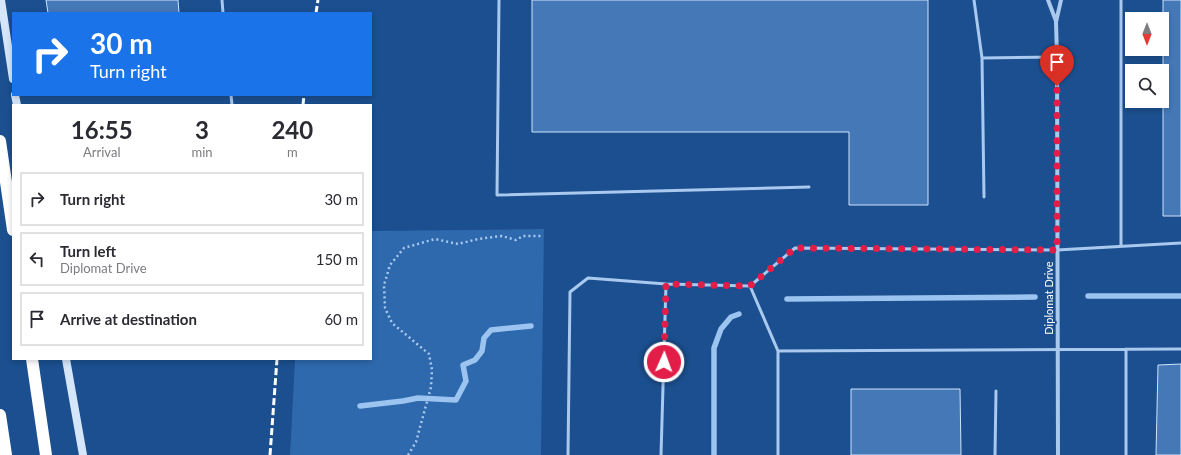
<!DOCTYPE html>
<html lang="en">
<head>
<meta charset="utf-8">
<style>
	:root { --surface:#fff; --page:#f7f7f7; --text:#2b2b33; --muted:#7c7c81; --line:#e1e1e2 }
	body { margin:0; font-family:Lato,sans-serif; background:var(--page); color:var(--text); height:100vh; display:flex; flex-direction:column; font-size:15px; white-space:nowrap }
	* { box-sizing:border-box; margin:0 }
	p { font-size:13px; color:var(--muted) }
	.icon { flex:none; width:22px; height:22px; fill:none; stroke:currentColor; stroke-width:2; stroke-linecap:round; stroke-linejoin:round }
	.map { position:relative; flex:1; overflow:hidden }
	.panel { position:absolute; left:12px; top:104px; width:360px; height:256px; display:flex; flex-direction:column; background:var(--surface); border-radius:0px; box-shadow:0 2px 6px #0003 }
	.panel>* { flex:none }
	.guide { position:absolute; left:12px; top:12px; width:360px; height:84px; border-radius:0px; box-shadow:0 2px 6px #0003; background:#1a73e8; color:#fff; overflow:hidden }
	.needle { width:26px; rotate:180deg }
	.controls { position:absolute; left:1125px; top:12px; display:grid; gap:8px }
	.controls a { display:grid; place-items:center; width:44px; height:44px; border-radius:0px; background:var(--surface); box-shadow:0 2px 6px #0003; font-size:20px }
	.pin { position:absolute; display:grid; place-items:center; width:34px; height:34px; color:#fff; margin:-41px -17px; border-radius:50% 50% 50% 0; rotate:-45deg; box-shadow:0 0 4px #0007 }
	.pin .icon { rotate:45deg }
	.me { position:absolute; width:44px; margin:-22px; rotate:2deg; stroke-linejoin:round; filter:drop-shadow(0 0 3px #0008) }
	.turn { display:flex; align-items:center; gap:14px; height:84px; padding:0 12px; font-size:18px }
	.turn .icon { width:52px; height:52px; stroke-width:2.5 }
	.turn b { display:block; font-size:28px; line-height:34px }
	.eta { display:flex; justify-content:space-evenly; align-items:center; height:68px; text-align:center }
	.eta b { font-size:24px; font-weight:700; line-height:28px }
	ul { padding:0; list-style:none }
	li { display:flex; align-items:center; gap:12px; height:54px; margin:0 8px 6px; padding:0 4px; border:2px solid var(--line); border-radius:0px }
	li div { flex:1 }
	li b { display:block; font-size:15px }
	li em { font-style:normal }
	.map>svg:first-child { display:block }
	.green { fill:#2e69ad }
	.lines { fill:none; stroke-linecap:round; stroke-linejoin:round }
	.stream { stroke:#9cc4f0; stroke-width:5.5 }
	.building { fill:#4478b7; stroke:#cfe3fa }
	.path { stroke:#a9c9ee; stroke-width:2.5; stroke-dasharray:2 3; stroke-linecap:butt }
	.lane { stroke:#a9c9ee; stroke-width:3 }
	.street { stroke:#a9c9ee; stroke-width:4 }
	.secondary { stroke:#d6e6fa; stroke-width:8 }
	.highway { stroke:#fff; stroke-width:12 }
	.rail { stroke:#fff; stroke-width:3; stroke-dasharray:7 3; stroke-linecap:butt }
	.route { stroke:#e11d48; stroke-width:7; stroke-dasharray:0 12.6 }
	.labels { text-anchor:middle; dominant-baseline:central; stroke-width:3.5; stroke-linejoin:round; paint-order:stroke }
	.street-label { font-size:11px; fill:#fff; stroke:#1b4f8f }
</style>
</head>
<body>
<div class="map">
<svg width="1181" height="455" viewBox="0 0 1181 455">
	<rect width="100%" height="100%" fill="#1b4f8f"/>
	<!-- green -->
	<path class="green" d="M 544,229 L 541,455 L 290,455 L 295,359 L 371,359 L 371,231 Z"/>
	<g class="lines">
		<!-- stream -->
		<path class="stream" d="M 1088,296 L 1181,296
			M 787,299 L 1035,297
			M 360,406 L 403,401 L 418,398 L 456,400 L 466,381 L 463,365 L 475,360 L 482,351 L 484,338 L 491,330 L 531,326
			M 714,455 L 714,348 L 721,329 L 731,317 L 739,314"/>
	</g>
	<!-- building -->
	<path class="building" d="M 46,0 L 178,0 L 179,13 L 48,13 Z
		M 532,0 L 928,0 L 928,205 L 849,205 L 849,132 L 532,132 Z
		M 1163,0 L 1181,0 L 1181,216 L 1163,216 Z
		M 1181,364 L 1181,455 L 1156,455 L 1158,365 Z
		M 851,389 L 960,389 L 961,455 L 851,455 Z"/>
	<g class="lines">
		<!-- path -->
		<path class="path" d="M 408,455 L 416,442 L 431,387 L 432,370 L 429,354 L 392,323 L 385,308 L 384,285 L 390,265 L 404,248 L 435,239 L 458,244 L 478,239 L 502,236 L 516,240 L 523,236 L 543,236"/>
		<!-- lane -->
		<path class="lane" d="M 222,0 L 223,13
			M 499,0 L 497,195 L 809,187
			M 974,0 L 982,58 L 1057,57
			M 1121,0 L 1121,245
			M 982,58 L 984,197
			M 231,95 L 232,105
			M 1181,243 L 1057,250 L 795,248 L 750,286 L 778,351 L 1181,349
			M 568,455 L 570,292 L 588,278 L 666,284 L 750,286
			M 661,455 L 666,284
			M 778,455 L 778,351
			M 995,455 L 996,391
			M 1126,455 L 1126,349"/>
		<!-- street -->
		<path class="street" d="M 1048,0 L 1056,21
			M 1058,455 L 1057,57 L 1056,22 L 1061,0"/>
		<!-- secondary -->
		<path class="secondary" d="M 1,0 L 13,79
			M 15,95 L 17,105
			M 66,359 L 83,455"/>
		<!-- highway -->
		<path class="highway" d="M 0,141 L 13,230
			M 32,359 L 46,455
			M 0,415 L 6,455"/>
		<!-- rail -->
		<path class="rail" d="M 316,13 L 318,0
			M 303,105 L 304,95
			M 270,455 L 277,359"/>
	</g>
	<g class="lines">
		<!-- route -->
		<path class="route" d="M 664,362 L 666,284 L 750,286 L 795,248 L 1057,250 L 1057,86"/>
	</g>
	<g class="labels">
		<!-- street labels -->
		<g class="street-label">
			<text transform="translate(1048 298) rotate(-90)">Diplomat Drive</text>
		</g>
	</g>
</svg>
<div class="controls">
<a><svg class="needle" viewBox="-14 -14 28 28"><path d="M0-13l5 13h-10z" fill="#e53935"/><path d="M0 13l5-13h-10z" fill="#7c7c81"/></svg></a>
<a><svg class="icon" aria-label="search" viewBox="0 0 24 24"><circle cx="10" cy="10" r="6"/><path d="M15 15l6 6"/></svg></a>
</div>
<div class="pin" style="left:1057px;top:86px;background:#d93025"><svg class="icon" aria-label="arrive" viewBox="0 0 24 24"><path d="M6 21V4h12l-3 4 3 4H6"/></svg></div>
<svg class="me" style="left:664px;top:362px" viewBox="-20 -20 40 40"><circle r="17" fill="#e11d48" stroke="#fff" stroke-width="3"/><path d="M0-11L8 9 0 5-8 9z" fill="#fff"/></svg>
<div class="guide">
<div class="turn"><svg class="icon" aria-label="right" viewBox="0 0 24 24"><path d="M7 20v-9h11M14 6l5 5-5 5"/></svg><div><b>30 m</b>Turn right</div></div>
</div>
<section class="panel">
<div class="eta">
<div><b>16:55</b><p>Arrival</p></div>
<div><b>3</b><p>min</p></div>
<div><b>240</b><p>m</p></div>
</div>
<ul>
<li><svg class="icon" aria-label="right" viewBox="0 0 24 24"><path d="M7 20v-9h11M14 6l5 5-5 5"/></svg><div><b>Turn right</b></div><em>30 m</em></li>
<li><svg class="icon" aria-label="left" viewBox="0 0 24 24"><path d="M17 20v-9H6M10 6l-5 5 5 5"/></svg><div><b>Turn left</b><p>Diplomat Drive</p></div><em>150 m</em></li>
<li><svg class="icon" aria-label="arrive" viewBox="0 0 24 24"><path d="M6 21V4h12l-3 4 3 4H6"/></svg><div><b>Arrive at destination</b></div><em>60 m</em></li>
</ul>
</section>
</div>
</body>
</html>
